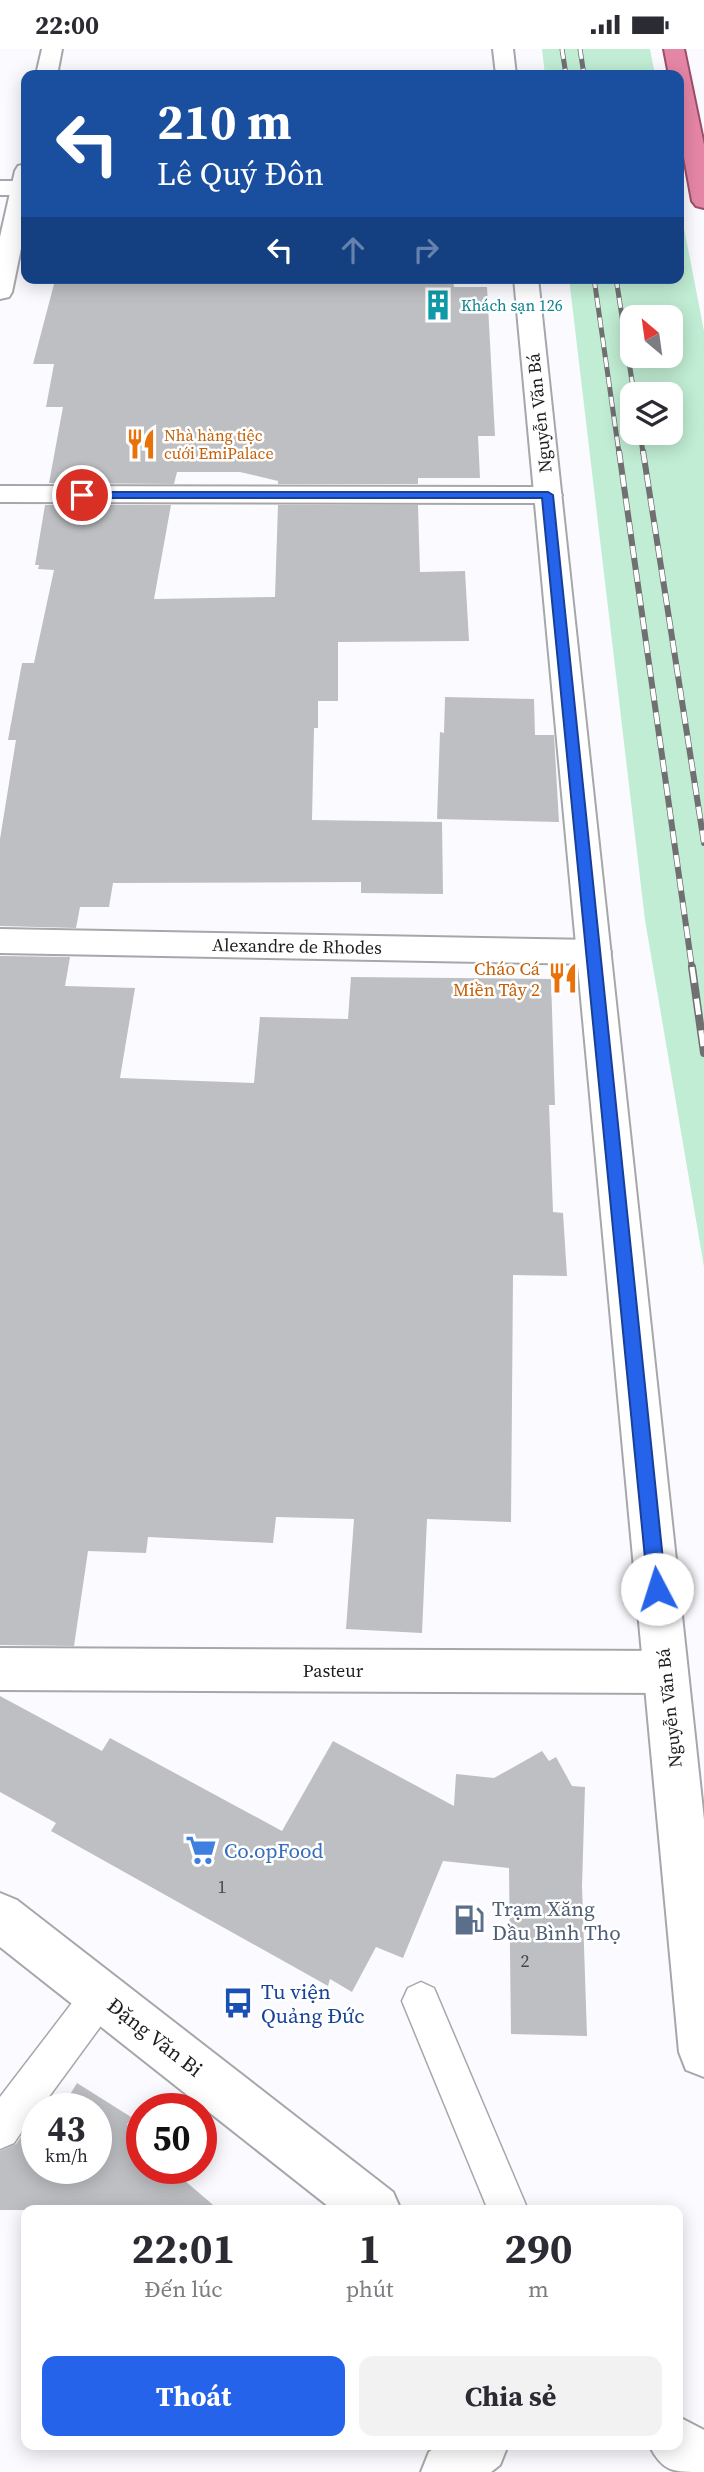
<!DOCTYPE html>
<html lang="vi">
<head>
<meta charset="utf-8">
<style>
	:root { --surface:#fff; --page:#f2f2f3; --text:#2b2b33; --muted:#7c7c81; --accent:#2563eb }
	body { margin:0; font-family:"Source Serif 4",serif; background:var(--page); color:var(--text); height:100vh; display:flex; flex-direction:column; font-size:26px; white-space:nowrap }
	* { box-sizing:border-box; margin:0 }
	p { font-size:23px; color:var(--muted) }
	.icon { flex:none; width:38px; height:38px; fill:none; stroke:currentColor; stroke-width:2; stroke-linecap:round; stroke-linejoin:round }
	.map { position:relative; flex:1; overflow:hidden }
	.drawer { position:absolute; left:21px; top:2156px; width:662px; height:245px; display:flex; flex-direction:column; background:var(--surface); border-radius:14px; box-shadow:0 4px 18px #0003 }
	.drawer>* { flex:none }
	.top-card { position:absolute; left:21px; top:21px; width:663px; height:214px; border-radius:14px; box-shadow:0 4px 18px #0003; background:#1a4fa0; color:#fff; overflow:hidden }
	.needle { width:46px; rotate:331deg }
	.buttons { position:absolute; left:620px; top:256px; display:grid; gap:14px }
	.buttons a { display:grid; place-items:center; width:63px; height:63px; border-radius:14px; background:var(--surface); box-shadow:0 4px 18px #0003; font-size:35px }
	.speed { position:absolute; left:21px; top:2044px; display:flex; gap:14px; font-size:35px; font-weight:700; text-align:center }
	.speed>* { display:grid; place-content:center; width:91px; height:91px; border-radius:50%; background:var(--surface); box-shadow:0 4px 18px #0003; line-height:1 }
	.speed small { font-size:18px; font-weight:400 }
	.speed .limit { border:10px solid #d22; background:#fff; color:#111 }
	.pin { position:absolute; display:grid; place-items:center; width:60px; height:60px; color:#fff; margin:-30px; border:4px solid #fff; border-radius:50%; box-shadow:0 2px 7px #0007 }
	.me { position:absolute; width:77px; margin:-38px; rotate:355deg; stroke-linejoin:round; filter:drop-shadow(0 0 5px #0008) }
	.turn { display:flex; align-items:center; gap:24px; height:147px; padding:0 21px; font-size:32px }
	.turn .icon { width:91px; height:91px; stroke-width:2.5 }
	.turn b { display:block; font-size:49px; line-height:60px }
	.lanes { display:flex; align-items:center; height:66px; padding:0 21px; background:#0003; justify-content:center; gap:35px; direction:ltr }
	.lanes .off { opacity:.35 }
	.eta { display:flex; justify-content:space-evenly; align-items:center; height:119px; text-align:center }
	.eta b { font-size:42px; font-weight:700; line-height:49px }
	.cta { display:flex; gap:14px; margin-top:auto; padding:14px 21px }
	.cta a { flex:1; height:80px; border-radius:14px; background:var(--accent); color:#fff; font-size:28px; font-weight:700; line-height:80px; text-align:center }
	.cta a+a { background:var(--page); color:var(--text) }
	.status { display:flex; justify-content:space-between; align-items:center; height:49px; padding:0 35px; background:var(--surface); direction:ltr }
	.status svg { height:19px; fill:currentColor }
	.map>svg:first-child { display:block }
	.green { fill:#c1edd4; fill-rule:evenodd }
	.building { fill:#bebfc2 }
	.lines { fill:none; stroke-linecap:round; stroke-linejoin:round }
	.service-casing { stroke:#a6a7aa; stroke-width:3 }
	.minor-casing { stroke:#a6a7aa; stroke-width:4 }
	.tertiary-casing { stroke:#a6a7aa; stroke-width:4 }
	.secondary-casing { stroke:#a6a7aa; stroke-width:4 }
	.trunk-casing { stroke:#9c4e69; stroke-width:4 }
	.service { fill:#fff; fill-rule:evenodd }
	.minor { fill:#fff; fill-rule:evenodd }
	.tertiary { fill:#fff; fill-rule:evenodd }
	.secondary { fill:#fff; fill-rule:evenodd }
	.trunk { fill:#e686a7; fill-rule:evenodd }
	.rail-far2-casing { stroke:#707072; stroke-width:5 }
	.rail-far1-casing { stroke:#707072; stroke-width:6 }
	.rail-casing { stroke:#707072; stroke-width:8 }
	.rail-far2 { stroke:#fff; stroke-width:3.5; stroke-dasharray:10; stroke-linecap:butt }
	.rail-far1 { stroke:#fff; stroke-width:4.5; stroke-dasharray:12; stroke-linecap:butt }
	.rail { stroke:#fff; stroke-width:5; stroke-dasharray:16; stroke-linecap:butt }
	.route { fill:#2563eb; stroke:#184099; stroke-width:2 }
	.labels { text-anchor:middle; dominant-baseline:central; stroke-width:5; stroke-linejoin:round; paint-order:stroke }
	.far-culture-label { font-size:16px; fill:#0d838f; stroke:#fff; text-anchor:start }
	.far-food-label { font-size:16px; fill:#c56008; stroke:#fff; text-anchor:start }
	.street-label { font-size:18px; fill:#1e1e1f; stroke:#fff }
	.food-label { font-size:18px; fill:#c56008; stroke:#fff; text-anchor:end }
	.near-number-label { font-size:18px; fill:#464648 }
	.near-shop-label { font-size:21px; fill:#366cbe; stroke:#fff; text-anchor:start }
	.near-service-label { font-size:21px; fill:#4e5e75; stroke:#fff; text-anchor:start }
	.near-transit-label { font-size:21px; fill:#164399; stroke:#fff; text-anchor:start }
	.near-street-label { font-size:21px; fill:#1e1e1f; stroke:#fff }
</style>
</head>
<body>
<div class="status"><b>22:00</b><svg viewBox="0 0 49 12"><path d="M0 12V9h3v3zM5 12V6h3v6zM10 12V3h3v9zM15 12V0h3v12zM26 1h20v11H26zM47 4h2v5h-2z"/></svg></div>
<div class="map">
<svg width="704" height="2423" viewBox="0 0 704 2423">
	<rect width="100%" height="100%" fill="#fbfbff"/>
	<!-- green -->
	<path class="green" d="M 542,0 L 650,0 L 655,26 L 545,26 Z
		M 679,153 L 704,282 L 704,1218 L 645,871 L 569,229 L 679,229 ZM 632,268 L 670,268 L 670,306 L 632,306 ZM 632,345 L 670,345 L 670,383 L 632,383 Z"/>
	<!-- building -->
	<path class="building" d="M 80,229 L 453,229 L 454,238 L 487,238 L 495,387 L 478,387 L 480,429 L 418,429 L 418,435 L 278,435 L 278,432 L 240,423 L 177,423 L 174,435 L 49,434 L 63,358 L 46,358 L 54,315 L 33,315 L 54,235 L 78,235 Z
		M 45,456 L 171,456 L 154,550 L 275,548 L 278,456 L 418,456 L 420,523 L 465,522 L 469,592 L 338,593 L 338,652 L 318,652 L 318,679 L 314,679 L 312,771 L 442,773 L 443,845 L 361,844 L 361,833 L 113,834 L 109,858 L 80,858 L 76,879 L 0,877 L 0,790 L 16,691 L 8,691 L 22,614 L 34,614 L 54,521 L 38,520 L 39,516 L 35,516 Z
		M 445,648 L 534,650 L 535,686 L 554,686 L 559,773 L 437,770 L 440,683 L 444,684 Z
		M 0,907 L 70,908 L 65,937 L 135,939 L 120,1029 L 254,1034 L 260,968 L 348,970 L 351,928 L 551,930 L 555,1056 L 549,1056 L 553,1163 L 563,1164 L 567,1227 L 513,1226 L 511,1473 L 427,1470 L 422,1584 L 346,1580 L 354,1470 L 276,1468 L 273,1494 L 148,1488 L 146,1504 L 88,1502 L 74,1597 L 0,1596 Z
		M 0,1647 L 102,1702 L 110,1689 L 282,1782 L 333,1692 L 454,1757 L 456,1725 L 494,1729 L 542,1702 L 549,1712 L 556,1708 L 572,1737 L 585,1738 L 582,1837 L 587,1987 L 511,1985 L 509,1819 L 443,1812 L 403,1909 L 376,1898 L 352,1943 L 330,1930 L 328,1937 L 51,1782 L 56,1774 L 0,1743 Z
		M 77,2034 L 131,2068 L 127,2076 L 142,2085 L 142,2119 L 170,2119 L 219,2161 L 0,2161 L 0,2102 L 16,2095 L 37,2065 L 37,2119 L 96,2119 L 96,2060 L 61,2060 Z"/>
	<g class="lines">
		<!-- service casing -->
		<g class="service-casing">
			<path id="service" d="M 101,1927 L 114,1933 L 120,1946 L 114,1959 L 40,2060 L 37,2060 L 14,2094 L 0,2100 L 0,2048 L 88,1933 Z
				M 421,1933 L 434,1939 L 528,2161 L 488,2161 L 402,1952 L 408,1939 Z"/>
		</g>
		<!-- minor casing -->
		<g class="minor-casing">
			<path id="minor" d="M 0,132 L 26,132 L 26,146 L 0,146 Z
				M 0,437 L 548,438 L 558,440 L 562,446 L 558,452 L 548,454 L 0,453 Z
				M 0,880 L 594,891 L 606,894 L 611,903 L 606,912 L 594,915 L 0,904 Z
				M 0,1599 L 666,1602 L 682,1608 L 688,1623 L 682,1638 L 666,1644 L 0,1641 Z
				M 438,2396 L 508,2396 L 500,2416 L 491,2423 L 421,2423 L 429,2403 Z"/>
		</g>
		<!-- tertiary casing -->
		<g class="tertiary-casing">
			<path id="tertiary" d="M 42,0 L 62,0 L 57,26 L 36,26 Z
				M 26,115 L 26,175 L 12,243 L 9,248 L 0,250 L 0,188 L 15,122 L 18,117 Z"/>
		</g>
		<!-- secondary casing -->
		<g class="secondary-casing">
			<path id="secondary" d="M 493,0 L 513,0 L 516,26 L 496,26 Z
				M 514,229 L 538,229 L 704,1771 L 704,2028 L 686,2021 L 679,2003 Z
				M 0,1844 L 17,1851 L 393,2143 L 401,2161 L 333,2161 L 0,1898 Z
				M 677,2367 L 704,2381 L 704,2423 C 672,2423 663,2423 649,2396 L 677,2396 Z"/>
		</g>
		<!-- trunk casing -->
		<g class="trunk-casing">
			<path id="trunk" d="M 664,0 L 684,0 L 704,96 L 704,159 L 696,157 L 692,152 L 679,81 L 679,26 L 669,26 Z"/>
		</g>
		<!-- service -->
		<use href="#service" class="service"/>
		<!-- minor -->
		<use href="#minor" class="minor"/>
		<!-- tertiary -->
		<use href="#tertiary" class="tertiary"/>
		<!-- secondary -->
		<use href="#secondary" class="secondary"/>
		<!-- trunk -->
		<use href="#trunk" class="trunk"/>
		<!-- rail-far2 casing -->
		<g class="rail-far2-casing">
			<path id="rail-far2" d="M 562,0 L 566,26
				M 580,0 L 584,26
				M 594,229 L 619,404
				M 616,229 L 634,345
				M 640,383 L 643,404"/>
		</g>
		<!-- rail-far1 casing -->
		<g class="rail-far1-casing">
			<path id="rail-far1" d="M 619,402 L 692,919
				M 643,402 L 704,794"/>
		</g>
		<!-- rail casing -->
		<g class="rail-casing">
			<path id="rail" d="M 692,918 L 704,1004"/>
		</g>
		<!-- rail-far2 -->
		<use href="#rail-far2" class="rail-far2"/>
		<!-- rail-far1 -->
		<use href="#rail-far1" class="rail-far1"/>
		<!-- rail -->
		<use href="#rail" class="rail"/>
	</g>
	<!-- route -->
	<path class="route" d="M 78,443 L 548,443 L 553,446 L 666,1540 L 663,1545 L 657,1548 L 651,1545 L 648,1540 L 542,449 L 82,449 L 76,446 Z"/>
	<!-- icons -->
	<defs>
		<g id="building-bare" transform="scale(2.415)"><path d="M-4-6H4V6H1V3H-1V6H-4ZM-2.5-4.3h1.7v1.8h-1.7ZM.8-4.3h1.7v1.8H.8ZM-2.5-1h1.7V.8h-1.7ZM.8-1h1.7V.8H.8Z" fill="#0f9aa8" stroke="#fff" stroke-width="2.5" paint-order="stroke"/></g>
		<g id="restaurant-bare" transform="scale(2.415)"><path d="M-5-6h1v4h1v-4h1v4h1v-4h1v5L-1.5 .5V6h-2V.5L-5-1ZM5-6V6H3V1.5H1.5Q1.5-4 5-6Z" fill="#e8710a" stroke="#fff" stroke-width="2.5" paint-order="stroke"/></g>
		<g id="supermarket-bare" transform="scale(2.415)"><path d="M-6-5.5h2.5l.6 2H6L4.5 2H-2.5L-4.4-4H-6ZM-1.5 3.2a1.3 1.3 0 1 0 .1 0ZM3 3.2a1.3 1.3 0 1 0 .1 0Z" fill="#3f7fe0" stroke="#fff" stroke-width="2.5" paint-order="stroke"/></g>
		<g id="fuel-bare" transform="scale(2.415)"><path d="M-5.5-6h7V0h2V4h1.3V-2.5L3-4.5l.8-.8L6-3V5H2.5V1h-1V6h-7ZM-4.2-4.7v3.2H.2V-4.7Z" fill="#5c6f8a" stroke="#fff" stroke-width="2.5" paint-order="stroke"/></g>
		<g id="bus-bare" transform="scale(2.415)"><path d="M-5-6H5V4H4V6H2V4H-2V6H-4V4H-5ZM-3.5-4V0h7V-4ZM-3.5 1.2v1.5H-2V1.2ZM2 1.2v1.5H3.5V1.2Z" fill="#1a4fb4" stroke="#fff" stroke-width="2.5" paint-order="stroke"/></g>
	</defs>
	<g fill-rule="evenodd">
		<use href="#building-bare" x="438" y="256"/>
		<use href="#restaurant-bare" x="141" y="395"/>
		<use href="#restaurant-bare" x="563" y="929"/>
		<use href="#supermarket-bare" x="201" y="1801"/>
		<use href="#fuel-bare" x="469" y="1871"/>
		<use href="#bus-bare" x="238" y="1954"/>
	</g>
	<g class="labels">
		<!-- far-culture labels -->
		<g class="far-culture-label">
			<text x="461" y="256">Khách sạn 126</text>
		</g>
		<!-- far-food labels -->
		<g class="far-food-label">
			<text x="164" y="386">Nhà hàng tiệc<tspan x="164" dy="18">cưới EmiPalace</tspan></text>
		</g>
		<!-- street labels -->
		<g class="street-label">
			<text transform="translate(539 364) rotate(-96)">Nguyễn Văn Bá</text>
			<text transform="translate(297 897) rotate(1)">Alexandre de Rhodes</text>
			<text x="333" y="1621">Pasteur</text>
			<text transform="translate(669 1659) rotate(-96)">Nguyễn Văn Bá</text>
		</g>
		<!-- food labels -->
		<g class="food-label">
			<text x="540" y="919">Cháo Cá<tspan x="540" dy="21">Miền Tây 2</tspan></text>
		</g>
		<!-- near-number labels -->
		<g class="near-number-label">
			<text x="222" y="1837">1</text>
			<text x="525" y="1911">2</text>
		</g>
		<!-- near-shop labels -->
		<g class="near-shop-label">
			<text x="224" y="1801">Co.opFood</text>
		</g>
		<!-- near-service labels -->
		<g class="near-service-label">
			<text x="492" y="1859">Trạm Xăng<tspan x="492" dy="24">Dầu Bình Thọ</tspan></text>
		</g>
		<!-- near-transit labels -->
		<g class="near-transit-label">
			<text x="261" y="1942">Tu viện<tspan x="261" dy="24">Quảng Đức</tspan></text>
		</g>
		<!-- near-street labels -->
		<g class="near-street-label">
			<text transform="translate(155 1988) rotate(38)">Đặng Văn Bi</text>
		</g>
	</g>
</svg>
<div class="buttons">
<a><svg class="needle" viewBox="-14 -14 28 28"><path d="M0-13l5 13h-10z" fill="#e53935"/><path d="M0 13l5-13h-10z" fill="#7c7c81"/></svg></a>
<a><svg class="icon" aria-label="layers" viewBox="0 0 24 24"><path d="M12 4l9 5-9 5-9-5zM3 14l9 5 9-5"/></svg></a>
</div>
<div class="speed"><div>43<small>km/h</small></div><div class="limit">50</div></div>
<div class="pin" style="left:82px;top:446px;background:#d93025"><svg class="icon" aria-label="arrive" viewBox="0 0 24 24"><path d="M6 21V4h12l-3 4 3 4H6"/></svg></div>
<svg class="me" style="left:657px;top:1540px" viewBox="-20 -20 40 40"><circle r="19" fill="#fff"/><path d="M0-13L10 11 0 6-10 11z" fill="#2563eb"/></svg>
<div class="top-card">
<div class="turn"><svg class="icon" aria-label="left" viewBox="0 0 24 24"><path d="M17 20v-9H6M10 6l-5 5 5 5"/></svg><div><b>210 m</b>Lê Quý Đôn</div></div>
<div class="lanes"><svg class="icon" aria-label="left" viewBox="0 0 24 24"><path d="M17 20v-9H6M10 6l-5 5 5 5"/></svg><svg class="icon off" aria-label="ahead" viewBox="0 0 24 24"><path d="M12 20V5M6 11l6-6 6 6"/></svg><svg class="icon off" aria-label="right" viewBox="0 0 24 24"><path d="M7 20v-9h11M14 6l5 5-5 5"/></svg></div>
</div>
<section class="drawer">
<div class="eta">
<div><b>22:01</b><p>Đến lúc</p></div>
<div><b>1</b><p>phút</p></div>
<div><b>290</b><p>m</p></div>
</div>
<div class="cta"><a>Thoát</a><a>Chia sẻ</a></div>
</section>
</div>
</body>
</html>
